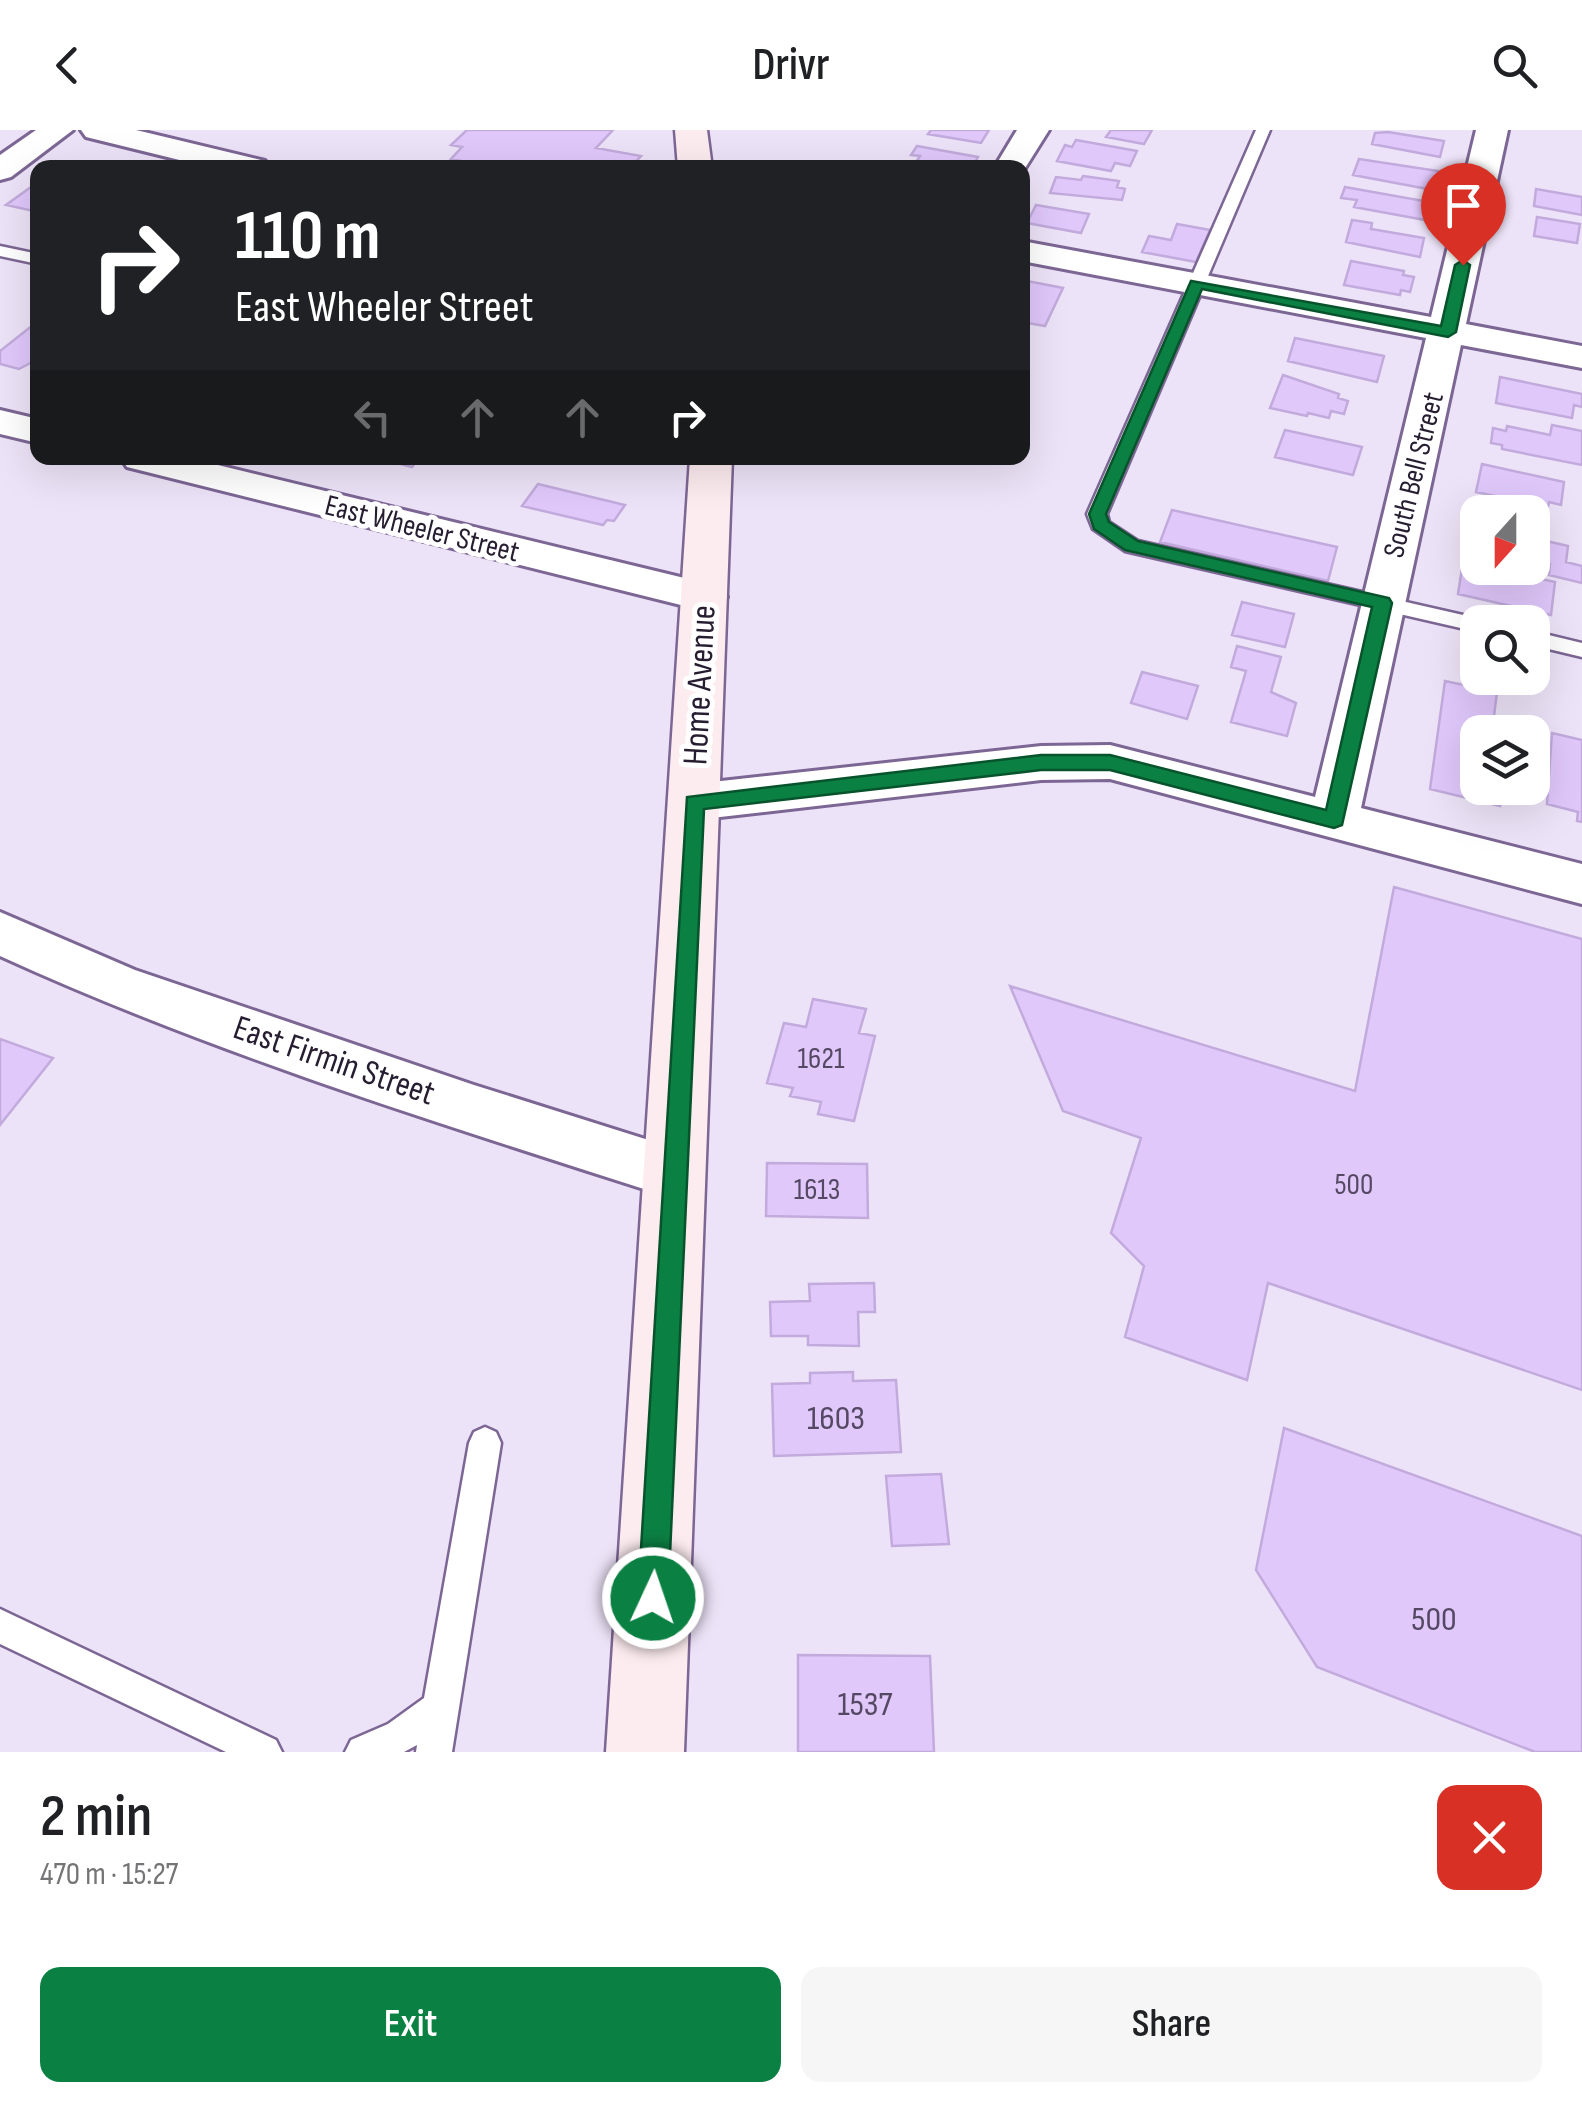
<!DOCTYPE html>
<html lang="en">
<head>
<meta charset="utf-8">
<style>
	:root { --surface:#fff; --page:#f6f6f6; --text:#202124; --muted:#757577; --accent:#0b8043 }
	body { margin:0; font-family:"Sofia Sans Condensed",sans-serif; background:var(--page); color:var(--text); height:100vh; display:flex; flex-direction:column; font-size:38px; white-space:nowrap }
	* { box-sizing:border-box; margin:0 }
	p { font-size:32px; color:var(--muted) }
	.icon { flex:none; width:55px; height:55px; fill:none; stroke:currentColor; stroke-width:2; stroke-linecap:round; stroke-linejoin:round }
	.map { position:relative; height:1622px; overflow:hidden }
	.drawer { display:flex; flex-direction:column; background:var(--surface); flex:1 }
	.drawer>* { flex:none }
	.guide { position:absolute; left:30px; top:30px; width:1000px; height:305px; border-radius:20px; box-shadow:0 10px 40px #0002; background:#202124; color:#fff; overflow:hidden }
	.needle { width:65px; rotate:201deg }
	.fabs { position:absolute; left:1460px; top:365px; display:grid; gap:20px }
	.fabs a { display:grid; place-items:center; width:90px; height:90px; border-radius:20px; background:var(--surface); box-shadow:0 10px 40px #0002; font-size:50px }
	.pin { position:absolute; display:grid; place-items:center; width:85px; height:85px; color:#fff; margin:-102px -42px; border-radius:50% 50% 50% 0; rotate:-45deg; box-shadow:0 0 10px #0007 }
	.pin .icon { rotate:45deg }
	.me { position:absolute; width:110px; margin:-55px; rotate:3deg; stroke-linejoin:round; filter:drop-shadow(0 0 8px #0008) }
	.turn { display:flex; align-items:center; gap:35px; height:210px; padding:0 40px; font-size:45px }
	.turn .icon { width:130px; height:130px; stroke-width:2.5 }
	.turn b { display:block; font-size:70px; line-height:85px }
	.lanes { display:flex; align-items:center; height:95px; padding:0 40px; background:#0003; justify-content:center; gap:50px; direction:ltr }
	.lanes .off { opacity:.35 }
	.round { display:grid; place-items:center; flex:none; width:105px; height:105px; border-radius:20px; background:var(--page) }
	.summary { display:flex; align-items:center; justify-content:space-between; height:170px; padding:0 40px }
	h1 { font-size:60px; font-weight:600; line-height:75px }
	.primary-button { display:flex; gap:20px; margin-top:auto; padding:20px 40px }
	.primary-button a { flex:1; height:115px; border-radius:20px; background:var(--accent); color:#fff; font-size:40px; font-weight:600; line-height:115px; text-align:center }
	.primary-button a+a { background:var(--page); color:var(--text) }
	header { display:flex; justify-content:space-between; align-items:center; height:130px; padding:0 40px; background:var(--surface); font-size:45px; font-weight:600 }
	.map>svg:first-child { display:block }
	.building { fill:#e0c8fb; stroke:#c2abdc; stroke-width:2.5 }
	.lines { fill:none; stroke-linecap:round; stroke-linejoin:round }
	.service-casing { stroke:#7c6694; stroke-width:5 }
	.minor-casing { stroke:#7c6694; stroke-width:6 }
	.secondary-casing { stroke:#7c6694; stroke-width:5 }
	.service { fill:#fff; fill-rule:evenodd }
	.minor { fill:#fff; fill-rule:evenodd }
	.secondary { fill:#fdecef; fill-rule:evenodd }
	.route { fill:#0b8043; stroke:#07532c; stroke-width:2.5 }
	.labels { text-anchor:middle; dominant-baseline:central; stroke-width:10; stroke-linejoin:round; paint-order:stroke }
	.far-street-label { font-size:30px; fill:#261d30; stroke:#fff }
	.number-label { font-size:30px; fill:#544863 }
	.street-label { font-size:35px; fill:#261d30; stroke:#fff }
	.near-number-label { font-size:35px; fill:#544863 }
</style>
</head>
<body>
<header><svg class="icon" aria-label="back" viewBox="0 0 24 24"><path d="M15 5l-7 7 7 7"/></svg>Drivr<svg class="icon" aria-label="search" viewBox="0 0 24 24"><circle cx="10" cy="10" r="6"/><path d="M15 15l6 6"/></svg></header>
<div class="map">
<svg width="1582" height="1622" viewBox="0 0 1582 1622">
	<rect width="100%" height="100%" fill="#ede3f8"/>
	<!-- building -->
	<path class="building" d="M 467,0 L 613,0 L 596,18 L 641,26 L 630,38 L 479,38 L 482,35 L 451,29 L 462,17 L 451,15 Z
		M 931,0 L 989,0 L 981,13 L 928,4 Z
		M 1111,0 L 1152,0 L 1144,14 L 1106,7 Z
		M 1388,2 L 1444,11 L 1440,27 L 1372,14 L 1375,3 Z
		M 1076,10 L 1137,21 L 1130,36 L 1115,33 L 1111,41 L 1057,31 L 1065,15 L 1072,17 Z
		M 917,16 L 978,27 L 972,38 L 918,38 L 913,37 L 920,26 L 911,25 Z
		M 1359,29 L 1438,41 L 1433,60 L 1353,45 Z
		M 1083,46 L 1119,51 L 1117,57 L 1125,59 L 1122,70 L 1050,63 L 1056,47 L 1081,50 Z
		M 38,52 L 38,82 L 6,75 Z
		M 1345,57 L 1429,72 L 1425,90 L 1354,77 L 1357,70 L 1341,68 Z
		M 1536,59 L 1582,67 L 1582,85 L 1534,76 Z
		M 1036,75 L 1089,84 L 1081,103 L 1027,93 Z
		M 1537,87 L 1580,94 L 1577,113 L 1534,106 Z
		M 1352,90 L 1372,93 L 1371,99 L 1424,108 L 1420,127 L 1346,112 Z
		M 1177,94 L 1210,100 L 1196,132 L 1142,122 L 1149,106 L 1171,110 Z
		M 1351,131 L 1404,141 L 1403,145 L 1414,147 L 1410,162 L 1401,160 L 1400,165 L 1344,155 Z
		M 1022,150 L 1063,158 L 1045,196 L 1022,192 Z
		M 38,191 L 38,229 L 19,239 L 0,234 L 0,221 Z
		M 1295,208 L 1384,226 L 1377,252 L 1288,231 Z
		M 1283,245 L 1339,264 L 1338,268 L 1348,271 L 1344,284 L 1331,281 L 1329,288 L 1308,283 L 1307,286 L 1270,278 Z
		M 1500,247 L 1582,264 L 1582,277 L 1574,275 L 1572,288 L 1496,273 Z
		M 1552,295 L 1582,301 L 1582,335 L 1502,319 L 1502,315 L 1491,313 L 1493,298 L 1506,301 L 1507,296 L 1550,305 Z
		M 1285,300 L 1362,317 L 1353,345 L 1275,327 Z
		M 378,328 L 429,328 L 419,328 L 412,337 Z
		M 1482,334 L 1564,352 L 1561,375 L 1549,372 L 1548,377 L 1476,362 Z
		M 538,354 L 625,375 L 614,391 L 607,390 L 603,395 L 522,376 Z
		M 1172,380 L 1337,417 L 1328,451 L 1160,412 Z
		M 1532,398 L 1539,399 L 1538,409 L 1568,416 L 1566,432 L 1582,436 L 1582,453 L 1549,445 L 1550,434 L 1532,430 Z
		M 1463,432 L 1555,452 L 1551,485 L 1458,464 Z
		M 1242,472 L 1294,484 L 1285,517 L 1232,505 Z
		M 1237,516 L 1281,527 L 1271,562 L 1296,573 L 1287,606 L 1231,592 L 1246,541 L 1231,537 Z
		M 1142,542 L 1198,556 L 1187,589 L 1131,573 Z
		M 1445,551 L 1497,562 L 1492,602 L 1496,602 L 1478,602 L 1478,658 L 1502,658 L 1500,676 L 1430,659 Z
		M 1552,603 L 1582,610 L 1582,692 L 1577,691 L 1578,682 L 1547,674 Z
		M 1394,757 L 1582,809 L 1582,1260 L 1268,1153 L 1247,1250 L 1125,1207 L 1144,1136 L 1111,1103 L 1141,1008 L 1063,981 L 1010,856 L 1355,961 Z
		M 813,869 L 866,879 L 859,903 L 875,906 L 854,991 L 818,984 L 821,972 L 790,966 L 793,958 L 767,953 L 784,893 L 806,897 Z
		M 0,909 L 53,928 L 0,995 Z
		M 767,1033 L 867,1034 L 868,1088 L 766,1086 Z
		M 874,1153 L 875,1182 L 858,1182 L 859,1216 L 808,1215 L 808,1206 L 771,1206 L 770,1172 L 810,1171 L 809,1154 Z
		M 853,1242 L 853,1251 L 896,1250 L 901,1322 L 774,1326 L 772,1254 L 810,1253 L 810,1243 Z
		M 1284,1298 L 1582,1406 L 1582,1622 L 1535,1622 L 1317,1537 L 1256,1440 Z
		M 941,1344 L 949,1414 L 892,1416 L 886,1346 Z
		M 798,1525 L 930,1526 L 934,1622 L 798,1622 Z"/>
	<g class="lines">
		<!-- service casing -->
		<g class="service-casing">
			<path id="service" d="M 1256,0 L 1270,0 L 1107,384 L 1109,392 L 1138,411 L 1485,490 L 1478,492 L 1478,502 L 1125,421 L 1093,399 L 1087,384 Z
				M 0,116 L 38,124 L 38,134 L 0,126 Z
				M 1532,501 L 1582,513 L 1582,527 L 1532,515 Z
				M 485,1297 L 496,1302 L 501,1313 L 452,1622 L 416,1622 L 417,1615 L 404,1622 L 345,1622 L 351,1610 L 388,1594 L 424,1568 L 469,1313 L 474,1302 Z
				M 0,1479 L 276,1610 L 282,1622 L 226,1622 L 0,1514 Z"/>
		</g>
		<!-- minor casing -->
		<g class="minor-casing">
			<path id="minor" d="M 36,0 L 73,0 L 11,47 L 0,50 L 0,25 Z
				M 81,0 L 136,0 L 265,31 L 270,38 L 212,38 L 86,7 Z
				M 1017,0 L 1049,0 L 1022,43 L 1022,38 L 994,38 Z
				M 1476,0 L 1508,0 L 1466,194 L 1582,216 L 1582,238 L 1461,215 L 1361,678 L 1582,734 L 1582,774 L 1110,649 L 1041,650 L 694,690 L 677,685 L 670,672 L 677,659 L 694,654 L 1041,616 L 1110,615 L 1315,667 L 1426,208 L 1022,131 L 1022,111 L 1431,187 Z
				M 0,280 L 38,289 L 38,313 L 0,304 Z
				M 121,328 L 189,328 L 705,453 L 720,457 L 727,467 L 720,477 L 705,481 L 127,337 Z
				M 0,782 L 135,840 L 474,955 L 696,1025 L 704,1043 L 696,1061 L 675,1069 C 448,996 217,925 0,826 Z"/>
		</g>
		<!-- secondary casing -->
		<g class="secondary-casing">
			<path id="secondary" d="M 675,0 L 707,0 L 712,38 L 678,38 Z
				M 690,328 L 732,328 L 684,1622 L 606,1622 Z"/>
		</g>
		<!-- service -->
		<use href="#service" class="service"/>
		<!-- minor -->
		<use href="#minor" class="minor"/>
		<!-- secondary -->
		<use href="#secondary" class="secondary"/>
	</g>
	<!-- route -->
	<path class="route" d="M 1463,130 L 1470,135 L 1456,202 L 1448,207 L 1202,159 L 1106,384 L 1109,392 L 1138,411 L 1389,468 L 1392,473 L 1342,695 L 1334,698 L 1110,640 L 1041,640 L 704,679 L 668,1468 L 664,1478 L 653,1483 L 642,1478 L 638,1468 L 687,667 L 1041,625 L 1110,625 L 1326,680 L 1372,477 L 1125,420 L 1094,399 L 1089,384 L 1191,151 L 1441,196 L 1455,135 Z"/>
	<g class="labels">
		<!-- far-street labels -->
		<g class="far-street-label">
			<text transform="translate(1414 345) rotate(-76)">South Bell Street</text>
			<text transform="translate(422 399) rotate(14)">East Wheeler Street</text>
		</g>
		<!-- number labels -->
		<g class="number-label">
			<text x="821" y="929">1621</text>
			<text x="1354" y="1055">500</text>
			<text x="817" y="1060">1613</text>
		</g>
		<!-- street labels -->
		<g class="street-label">
			<text transform="translate(700 555) rotate(-87)">Home Avenue</text>
			<text transform="translate(334 931) rotate(19)">East Firmin Street</text>
		</g>
		<!-- near-number labels -->
		<g class="near-number-label">
			<text x="836" y="1288">1603</text>
			<text x="1434" y="1489">500</text>
			<text x="865" y="1574">1537</text>
		</g>
	</g>
</svg>
<div class="fabs">
<a><svg class="needle" viewBox="-14 -14 28 28"><path d="M0-13l5 13h-10z" fill="#e53935"/><path d="M0 13l5-13h-10z" fill="#757577"/></svg></a>
<a><svg class="icon" aria-label="search" viewBox="0 0 24 24"><circle cx="10" cy="10" r="6"/><path d="M15 15l6 6"/></svg></a>
<a><svg class="icon" aria-label="layers" viewBox="0 0 24 24"><path d="M12 4l9 5-9 5-9-5zM3 14l9 5 9-5"/></svg></a>
</div>
<div class="pin" style="left:1463px;top:135px;background:#d93025"><svg class="icon" aria-label="arrive" viewBox="0 0 24 24"><path d="M6 21V4h12l-3 4 3 4H6"/></svg></div>
<svg class="me" style="left:653px;top:1468px" viewBox="-20 -20 40 40"><circle r="17" fill="#0b8043" stroke="#fff" stroke-width="3"/><path d="M0-11L8 9 0 5-8 9z" fill="#fff"/></svg>
<div class="guide">
<div class="turn"><svg class="icon" aria-label="right" viewBox="0 0 24 24"><path d="M7 20v-9h11M14 6l5 5-5 5"/></svg><div><b>110 m</b>East Wheeler Street</div></div>
<div class="lanes"><svg class="icon off" aria-label="left" viewBox="0 0 24 24"><path d="M17 20v-9H6M10 6l-5 5 5 5"/></svg><svg class="icon off" aria-label="ahead" viewBox="0 0 24 24"><path d="M12 20V5M6 11l6-6 6 6"/></svg><svg class="icon off" aria-label="ahead" viewBox="0 0 24 24"><path d="M12 20V5M6 11l6-6 6 6"/></svg><svg class="icon" aria-label="right" viewBox="0 0 24 24"><path d="M7 20v-9h11M14 6l5 5-5 5"/></svg></div>
</div>
</div>
<section class="drawer">
<div class="summary"><div><h1>2 min</h1><p>470 m · 15:27</p></div><a class="round" style="background:#d93025;color:#fff"><svg class="icon" aria-label="close" viewBox="0 0 24 24"><path d="M6 6l12 12M18 6L6 18"/></svg></a></div>
<div class="primary-button"><a>Exit</a><a>Share</a></div>
</section>
</body>
</html>
